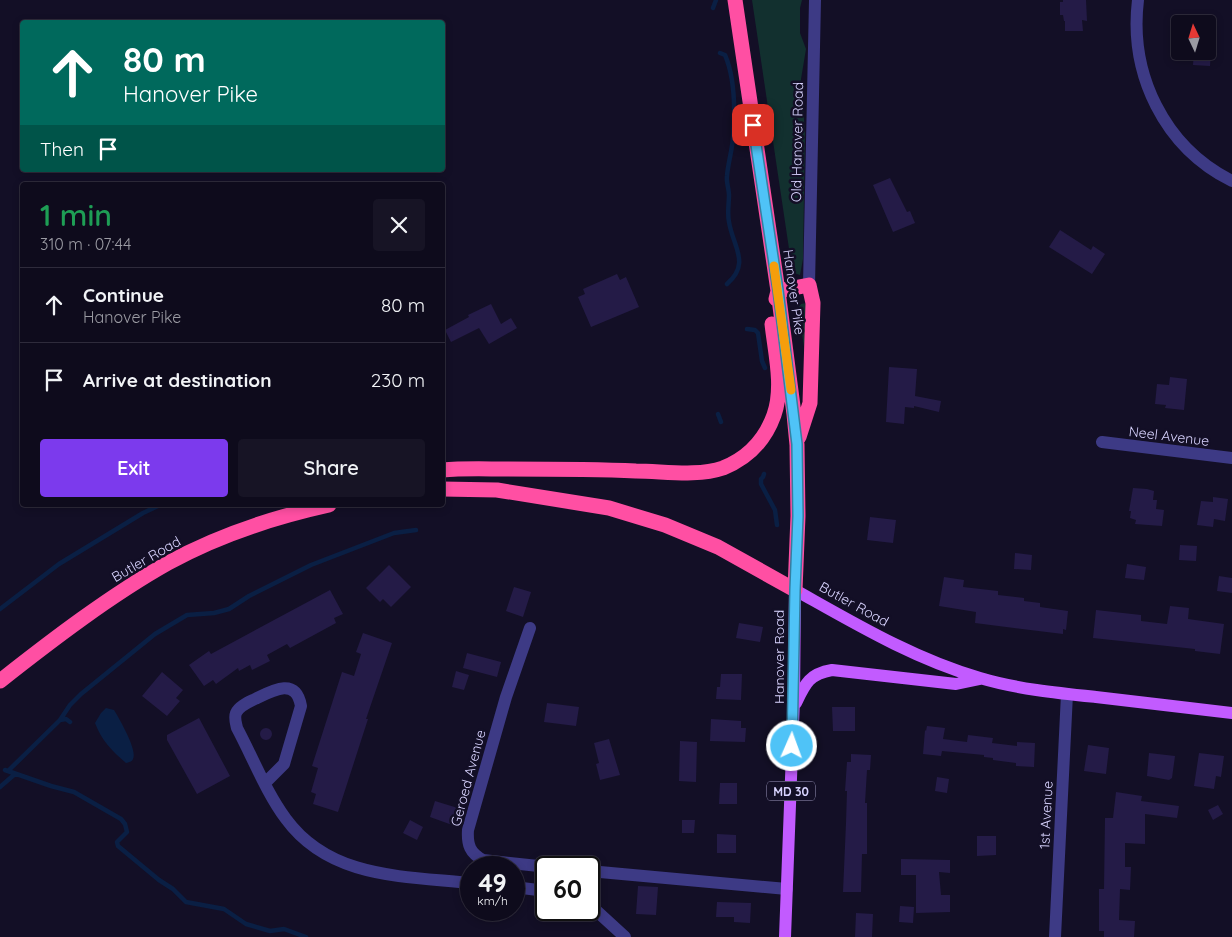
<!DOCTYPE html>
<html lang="en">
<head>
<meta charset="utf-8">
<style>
	:root { --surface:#0e0b1c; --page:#171425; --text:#f1f3f6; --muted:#9b9ba3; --line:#2e2b3b; --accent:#7c3aed }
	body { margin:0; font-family:Quicksand,sans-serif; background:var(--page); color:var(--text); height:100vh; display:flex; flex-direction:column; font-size:19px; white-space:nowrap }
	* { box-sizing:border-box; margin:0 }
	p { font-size:16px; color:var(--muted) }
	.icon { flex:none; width:28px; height:28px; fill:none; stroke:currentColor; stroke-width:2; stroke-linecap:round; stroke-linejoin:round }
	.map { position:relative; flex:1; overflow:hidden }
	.panel { position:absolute; left:20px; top:182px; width:425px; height:325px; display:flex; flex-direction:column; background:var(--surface); border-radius:5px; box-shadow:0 2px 8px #0003,0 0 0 1px var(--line) }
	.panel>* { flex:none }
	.top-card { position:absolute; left:20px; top:20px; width:425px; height:152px; border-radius:5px; box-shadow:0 2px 8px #0003,0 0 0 1px var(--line); background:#00695c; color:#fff; overflow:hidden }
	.needle { width:32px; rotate:356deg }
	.fabs { position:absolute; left:1171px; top:15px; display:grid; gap:10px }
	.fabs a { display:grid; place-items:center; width:45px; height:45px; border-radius:5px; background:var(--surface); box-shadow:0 2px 8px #0003,0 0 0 1px var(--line); font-size:25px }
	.speed { position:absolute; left:460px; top:856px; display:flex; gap:10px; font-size:25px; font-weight:700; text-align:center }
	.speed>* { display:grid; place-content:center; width:65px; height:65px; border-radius:50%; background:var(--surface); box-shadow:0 2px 8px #0003,0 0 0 1px var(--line); line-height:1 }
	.speed small { font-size:12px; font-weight:400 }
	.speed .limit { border:2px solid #111; border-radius:8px; background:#fff; color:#111 }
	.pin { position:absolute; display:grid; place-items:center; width:42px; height:42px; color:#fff; margin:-21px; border-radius:10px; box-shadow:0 2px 8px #0006 }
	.me { position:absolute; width:55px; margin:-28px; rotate:2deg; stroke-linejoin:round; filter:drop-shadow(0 0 4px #0008) }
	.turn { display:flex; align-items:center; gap:18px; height:105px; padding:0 20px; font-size:22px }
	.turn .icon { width:65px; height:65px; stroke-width:2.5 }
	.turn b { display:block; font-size:35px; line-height:42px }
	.then { display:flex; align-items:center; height:48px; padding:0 20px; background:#0003; gap:10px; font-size:19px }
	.round { display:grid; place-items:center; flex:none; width:52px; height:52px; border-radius:5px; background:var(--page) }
	.headline { display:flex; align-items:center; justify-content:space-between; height:85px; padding:0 20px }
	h1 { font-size:30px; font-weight:600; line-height:38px; color:#1e9e55 }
	.cta { display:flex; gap:10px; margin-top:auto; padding:10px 20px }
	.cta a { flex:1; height:58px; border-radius:5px; background:var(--accent); color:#fff; font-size:20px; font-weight:600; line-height:58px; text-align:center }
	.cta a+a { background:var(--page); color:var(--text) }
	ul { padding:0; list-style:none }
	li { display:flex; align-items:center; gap:15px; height:75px; padding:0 20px; border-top:1px solid var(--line) }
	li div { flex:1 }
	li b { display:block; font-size:19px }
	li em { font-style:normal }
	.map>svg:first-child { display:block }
	.green { fill:#12302f }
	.water { fill:#0a1f44 }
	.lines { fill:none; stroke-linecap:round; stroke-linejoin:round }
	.stream { stroke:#0a1f44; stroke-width:4.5 }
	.building { fill:#241b47 }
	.minor { stroke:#3d3a85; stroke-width:12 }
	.major { stroke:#c25bff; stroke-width:12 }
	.highway { stroke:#ff4fa3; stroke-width:15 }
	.route-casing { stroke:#337fa1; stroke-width:12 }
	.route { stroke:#4fc3f7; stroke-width:9 }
	.slow { stroke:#f59e0b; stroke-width:9 }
	.labels { text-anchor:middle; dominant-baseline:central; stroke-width:5; stroke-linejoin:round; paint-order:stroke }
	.shield { fill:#130f26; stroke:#9e99be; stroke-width:1 }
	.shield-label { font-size:12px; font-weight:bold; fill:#d9d4ff }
	.street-label { font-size:14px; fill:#d9d4ff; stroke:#130f26 }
</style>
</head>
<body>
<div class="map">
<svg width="1232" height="937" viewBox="0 0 1232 937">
	<rect width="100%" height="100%" fill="#130f26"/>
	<!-- green -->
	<path class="green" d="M 752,0 L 802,0 L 800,8 L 800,33 L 806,49 L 801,79 L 805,133 L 803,259 L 800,275 L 794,273 L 791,262 Z
		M 806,303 L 805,353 L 798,308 L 801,304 Z"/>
	<!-- water -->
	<path class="water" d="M 106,708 L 114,710 C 119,718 138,751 133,759 C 132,762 129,762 126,763 C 112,751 102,741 95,723 L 101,713 Z"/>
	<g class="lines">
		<!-- stream -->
		<path class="stream" d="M 713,8 L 716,0
			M 720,53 L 725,55 C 735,78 735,113 733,138 C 732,151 728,163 727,176 C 726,182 729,189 729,195 C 729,204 727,213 729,222 C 733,247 751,263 727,284
			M 747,329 L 755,330 L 758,333 L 762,361 L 765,368
			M 718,414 L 721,422
			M 764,474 L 763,477 L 761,479 L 761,484 L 775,510 L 777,525
			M 0,609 L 59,564 L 143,513 L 160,505
			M 60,720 L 66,719 L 70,722
			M 5,770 L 51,786 L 74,792 L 121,819 L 125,824 L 127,832 L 117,842 L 118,846 L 159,880 L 173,889 L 186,902 L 224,909 L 246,924 L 270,931 L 284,929 L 306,937
			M 8,771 L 60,720 L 70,705 L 81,694 L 155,634 L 187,615 L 214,613 L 229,609 L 249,596 L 311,565 L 394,533 L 416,530
			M 0,787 L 15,774"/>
	</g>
	<!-- building -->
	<path class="building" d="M 1063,0 L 1086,0 L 1087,21 L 1082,20 L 1083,31 L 1065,31 L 1065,21 L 1064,21 L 1063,15 L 1060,15 L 1060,2 L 1063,2 Z
		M 1194,51 L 1211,51 L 1210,66 L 1193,65 Z
		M 890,178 L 907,212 L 910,211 L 915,223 L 893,232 L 873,185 Z
		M 1060,230 L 1091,250 L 1093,246 L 1105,254 L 1092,274 L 1049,247 Z
		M 617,274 L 620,280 L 626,277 L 639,307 L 591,327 L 578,297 L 585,294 L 583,289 Z
		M 491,304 L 501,324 L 511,318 L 517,328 L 489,344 L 479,328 L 451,342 L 445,330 L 469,317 L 468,315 Z
		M 889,367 L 917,369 L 915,396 L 941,401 L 939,412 L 914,406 L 914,408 L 905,407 L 904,424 L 886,422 Z
		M 1170,377 L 1187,379 L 1184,410 L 1165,408 L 1166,405 L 1155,404 L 1157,384 L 1169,385 Z
		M 1133,488 L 1147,489 L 1154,491 L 1153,500 L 1157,500 L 1156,509 L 1164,510 L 1162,526 L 1135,524 L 1136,520 L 1130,518 L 1131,511 L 1129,511 Z
		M 1213,497 L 1228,499 L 1225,521 L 1214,519 L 1213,527 L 1197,525 L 1201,501 L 1213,502 Z
		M 870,517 L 896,520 L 893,543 L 867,540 Z
		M 1180,545 L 1197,546 L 1196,561 L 1179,560 Z
		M 1015,553 L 1032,555 L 1031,570 L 1014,569 Z
		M 1127,564 L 1146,567 L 1144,580 L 1125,578 Z
		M 389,565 L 411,587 L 391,607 L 383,599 L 380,602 L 366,588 Z
		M 1219,576 L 1232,578 L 1232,593 L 1217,591 Z
		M 944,577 L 964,580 L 963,587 L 998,591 L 998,595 L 1024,598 L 1024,601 L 1040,603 L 1040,607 L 1068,611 L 1066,630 L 1063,629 L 1063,634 L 975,623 L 976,612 L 939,606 Z
		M 514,587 L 531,592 L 523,617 L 506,611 Z
		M 330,590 L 343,614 L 334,618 L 336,623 L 290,648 L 287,644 L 267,655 L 270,661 L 252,670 L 250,665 L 239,671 L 238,668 L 216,684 L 213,680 L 204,686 L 189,665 L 209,651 L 211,654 Z
		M 1170,606 L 1189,608 L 1188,619 L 1224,624 L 1220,654 L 1195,651 L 1195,649 L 1093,638 L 1096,610 L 1141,615 L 1141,621 L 1167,624 Z
		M 739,623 L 763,627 L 760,642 L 736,638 Z
		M 363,633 L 392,643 L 366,719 L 368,719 L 338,812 L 313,804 L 316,794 L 311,792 L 318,768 L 312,766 L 342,672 L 354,676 L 361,654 L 356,652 Z
		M 467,653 L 501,662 L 497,677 L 463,668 Z
		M 456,671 L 469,675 L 464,690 L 452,687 Z
		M 162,672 L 183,690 L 176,698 L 180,701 L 167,716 L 142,696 Z
		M 721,674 L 742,674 L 741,700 L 716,699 L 717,687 L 720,687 Z
		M 547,703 L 579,707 L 576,726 L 544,722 Z
		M 832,707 L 855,707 L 855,731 L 833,731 Z
		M 199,718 L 230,776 L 197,794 L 167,740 L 167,735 Z
		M 711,719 L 741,721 L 741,728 L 746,728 L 745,742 L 710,741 Z
		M 927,726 L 945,728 L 943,739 L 967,742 L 968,735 L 993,738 L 992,743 L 1017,746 L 1017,742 L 1035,743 L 1034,767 L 1016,766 L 1016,763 L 993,760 L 993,758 L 984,757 L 984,755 L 942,751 L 941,756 L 923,754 L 925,730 L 926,731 Z
		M260 734a6 6 0 1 1 12 0a6 6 0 1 1-12 0Z
		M 609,739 L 620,775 L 600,780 L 596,764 L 599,763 L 594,743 Z
		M 680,741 L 697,742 L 696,782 L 679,781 Z
		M 1088,745 L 1109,748 L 1106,774 L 1084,771 Z
		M 1149,753 L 1175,756 L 1172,778 L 1169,780 L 1147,776 Z
		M 1199,753 L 1224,756 L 1221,777 L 1216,776 L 1214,789 L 1194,786 Z
		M 851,754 L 871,755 L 870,770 L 867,770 L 865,803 L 867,803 L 867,854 L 862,854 L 861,892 L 843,892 L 846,823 L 847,791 L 845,791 L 847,762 L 851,762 Z
		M 937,777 L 949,779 L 947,793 L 935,791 Z
		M 720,783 L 737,783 L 737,804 L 719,804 Z
		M 1116,792 L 1142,796 L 1141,801 L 1179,806 L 1177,818 L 1145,814 L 1145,844 L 1125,843 L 1125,867 L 1131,867 L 1130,890 L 1120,889 L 1119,920 L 1135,921 L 1134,937 L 1104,937 L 1104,931 L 1099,931 L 1099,889 L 1104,889 L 1105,818 L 1113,818 Z
		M 435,801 L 461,809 L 455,826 L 430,817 Z
		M 1218,805 L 1223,814 L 1213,820 L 1208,810 Z
		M 410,820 L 423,827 L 417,840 L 403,833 Z
		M 682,820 L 695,820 L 694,833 L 682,833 Z
		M 717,834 L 736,835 L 736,853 L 717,853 Z
		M 977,836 L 996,836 L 996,855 L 977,856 Z
		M 901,859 L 950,860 L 950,873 L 939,872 L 941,895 L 950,895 L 950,912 L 916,913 L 916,875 L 901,875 Z
		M 638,886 L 658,887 L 656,915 L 636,914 Z
		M 717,902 L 751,903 L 750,923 L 734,922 L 734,917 L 716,917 Z
		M 900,906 L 914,907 L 913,923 L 899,922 Z
		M 856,913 L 873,914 L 872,937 L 855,937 Z"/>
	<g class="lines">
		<!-- minor -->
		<path class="minor" d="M 1138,0 C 1129,74 1164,147 1232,181
			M 809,285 L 815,0
			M 1102,442 L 1232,458
			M 530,628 L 506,697 L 468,830 C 467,845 470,853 483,860 L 557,868
			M 265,783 L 284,764 L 301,706 C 296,677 273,690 255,699 C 249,702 239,706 236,713 C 234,718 236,723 237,728 C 253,758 266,792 286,819 C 330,879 404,876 471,883
			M 589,871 L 787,889
			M 514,887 L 546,891
			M 589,904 L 625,937
			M 1055,937 L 1067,694"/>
		<!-- major -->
		<path class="major" d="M 796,703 C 805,684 809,674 832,670 L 956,684 L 980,679
			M 785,937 L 794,699 L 795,590 C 854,623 914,659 980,678 C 1017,689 1057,693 1096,697 C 1141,702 1187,708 1232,713"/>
		<!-- highway -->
		<path class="highway" d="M 776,299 L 778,291 L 809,285 L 813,303 L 810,403 L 799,437
			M 442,470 C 464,468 486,469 507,469 C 550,469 593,469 636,471 C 663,471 697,477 723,468 C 748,458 765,440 774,415 C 784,387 775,352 772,324
			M 442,489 L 497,490 L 609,508 L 665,525 L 718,547 L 795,590 L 798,516 L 797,445 L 794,414 L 778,291 L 735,0
			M 0,681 C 52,640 111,595 168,563 C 217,536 275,517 329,505"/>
	</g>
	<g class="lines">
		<!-- route casing -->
		<g class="route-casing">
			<path id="route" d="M 753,125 L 778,290 L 797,444 L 798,516 L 795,590 L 792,746"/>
		</g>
		<!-- route -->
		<use href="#route" class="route"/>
		<!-- slow -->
		<path class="slow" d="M 774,266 L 791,390"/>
	</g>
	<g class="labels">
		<!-- shield labels -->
		<rect class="shield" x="767" y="781.5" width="48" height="19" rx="4"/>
		<g class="shield-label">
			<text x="791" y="791">MD 30</text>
		</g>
		<!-- street labels -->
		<g class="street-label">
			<text transform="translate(797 142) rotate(-89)">Old Hanover Road</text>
			<text transform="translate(794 292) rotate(82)">Hanover Pike</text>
			<text transform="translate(1169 436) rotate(7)">Neel Avenue</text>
			<text transform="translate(146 559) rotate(-30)">Butler Road</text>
			<text transform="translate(854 604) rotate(29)">Butler Road</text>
			<text transform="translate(779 657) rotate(-90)">Hanover Road</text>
			<text transform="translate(468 778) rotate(-75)">Geroed Avenue</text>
			<text transform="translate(1046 815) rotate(-87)">1st Avenue</text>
		</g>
	</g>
</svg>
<div class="fabs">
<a><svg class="needle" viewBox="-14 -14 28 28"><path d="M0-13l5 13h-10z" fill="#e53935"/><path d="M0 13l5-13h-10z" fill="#9b9ba3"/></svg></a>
</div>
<div class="speed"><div>49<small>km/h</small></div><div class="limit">60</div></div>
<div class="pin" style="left:753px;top:125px;background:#d93025"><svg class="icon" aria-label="arrive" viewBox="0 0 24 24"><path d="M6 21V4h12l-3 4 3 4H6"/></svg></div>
<svg class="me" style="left:792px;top:746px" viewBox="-20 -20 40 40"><circle r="17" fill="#4fc3f7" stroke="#fff" stroke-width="3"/><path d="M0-11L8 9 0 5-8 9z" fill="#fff"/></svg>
<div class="top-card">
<div class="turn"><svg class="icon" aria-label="ahead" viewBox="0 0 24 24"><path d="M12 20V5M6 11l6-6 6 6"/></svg><div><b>80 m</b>Hanover Pike</div></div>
<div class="then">Then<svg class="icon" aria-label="arrive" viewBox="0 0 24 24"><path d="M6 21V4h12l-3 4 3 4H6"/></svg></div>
</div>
<section class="panel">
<div class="headline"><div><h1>1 min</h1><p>310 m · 07:44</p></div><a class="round"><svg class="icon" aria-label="close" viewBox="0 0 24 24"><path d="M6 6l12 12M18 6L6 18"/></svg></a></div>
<ul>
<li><svg class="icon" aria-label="ahead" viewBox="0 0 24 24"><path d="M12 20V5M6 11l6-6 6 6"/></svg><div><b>Continue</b><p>Hanover Pike</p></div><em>80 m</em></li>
<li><svg class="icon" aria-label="arrive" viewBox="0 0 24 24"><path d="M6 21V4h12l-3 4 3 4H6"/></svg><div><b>Arrive at destination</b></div><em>230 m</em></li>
</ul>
<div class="cta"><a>Exit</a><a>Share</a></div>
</section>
</div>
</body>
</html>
